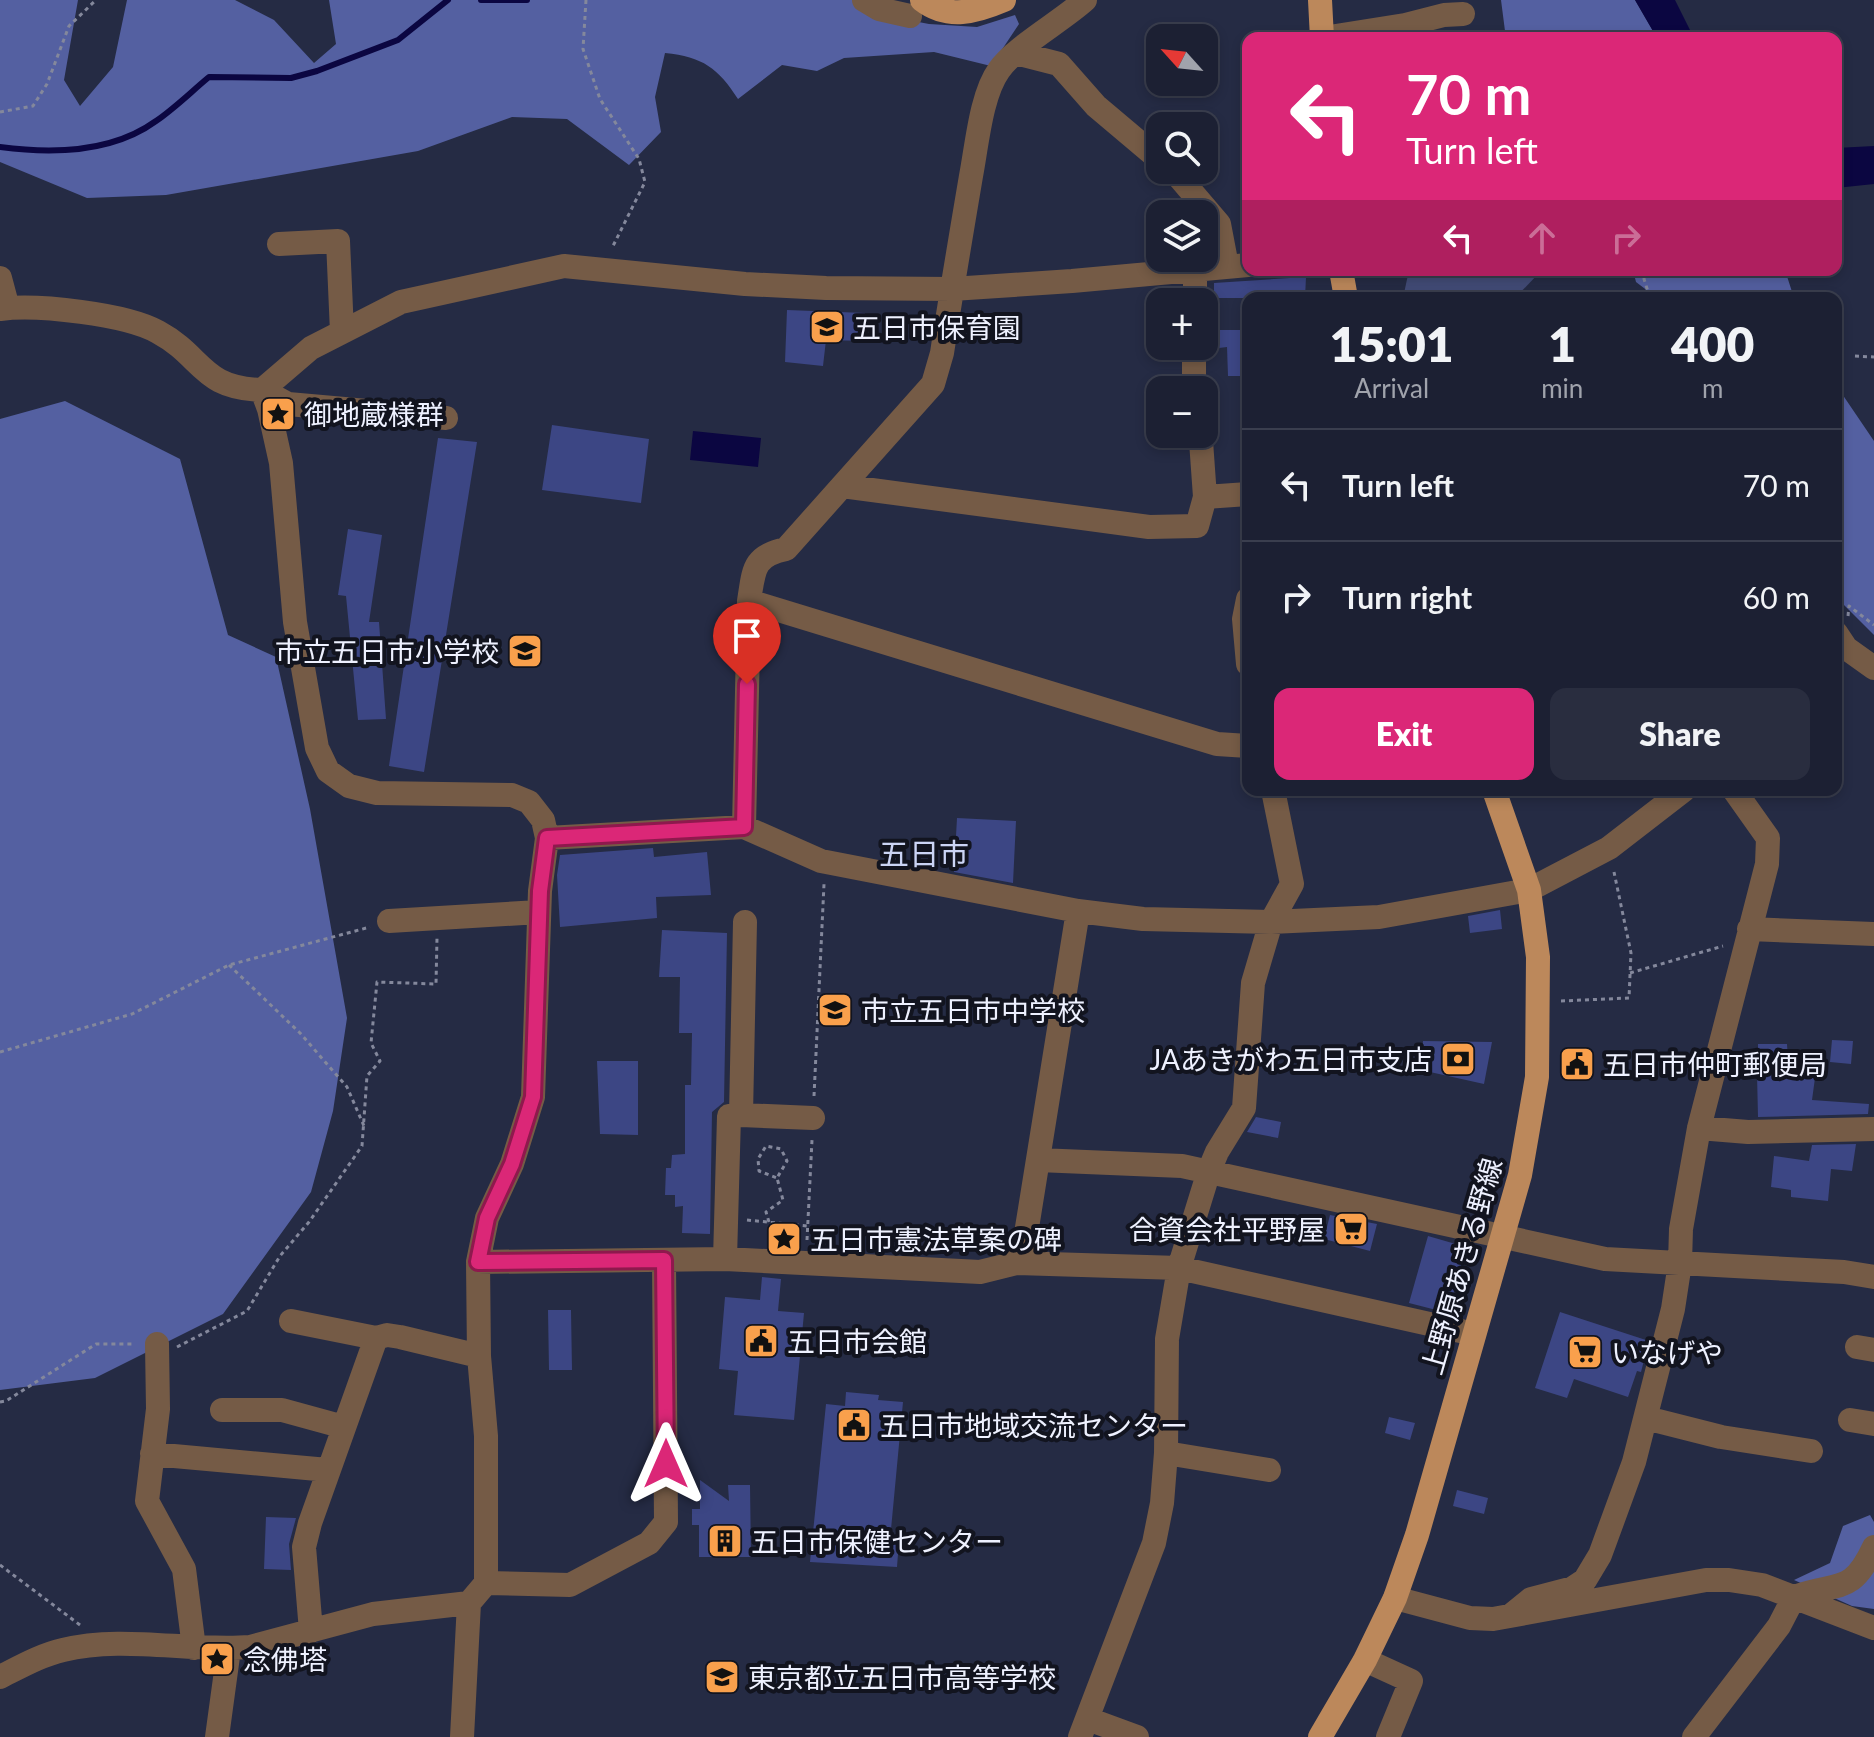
<!DOCTYPE html>
<html lang="en">
<head>
<meta charset="utf-8">
<style>
	:root { --surface:#1c2033; --page:#292d3f; --text:#f1f3f6; --muted:#a0a3ac; --line:#3a3e4e; --accent:#db2777 }
	body { margin:0; font-family:Lato,"Noto Sans JP",sans-serif; background:var(--page); color:var(--text); height:100vh; display:flex; flex-direction:column; font-size:30px; white-space:nowrap }
	* { box-sizing:border-box; margin:0 }
	p { font-size:26px; color:var(--muted) }
	.icon { flex:none; width:44px; height:44px; fill:none; stroke:currentColor; stroke-width:2; stroke-linecap:round; stroke-linejoin:round }
	.map { position:relative; flex:1; overflow:hidden }
	.side { position:absolute; left:1242px; top:292px; width:600px; height:504px; display:flex; flex-direction:column; background:var(--surface); border-radius:16px; box-shadow:0 4px 12px #0003,0 0 0 2px var(--line) }
	.side>* { flex:none }
	.guide { position:absolute; left:1242px; top:32px; width:600px; height:244px; border-radius:16px; box-shadow:0 4px 12px #0003,0 0 0 2px var(--line); background:#db2777; color:#fff; overflow:hidden }
	.needle { width:52px; rotate:297deg }
	.controls { position:absolute; left:1146px; top:24px; display:grid; gap:16px }
	.controls a { display:grid; place-items:center; width:72px; height:72px; border-radius:16px; background:var(--surface); box-shadow:0 4px 12px #0003,0 0 0 2px var(--line); font-size:40px }
	.pin { position:absolute; display:grid; place-items:center; width:68px; height:68px; color:#fff; margin:-82px -34px; border-radius:50% 50% 50% 0; rotate:-45deg; box-shadow:0 0 8px #0007 }
	.pin .icon { rotate:45deg }
	.me { position:absolute; width:88px; margin:-44px; rotate:0deg; stroke-linejoin:round; filter:drop-shadow(0 0 6px #0008) }
	.turn { display:flex; align-items:center; gap:28px; height:168px; padding:0 32px; font-size:36px }
	.turn .icon { width:104px; height:104px; stroke-width:2.5 }
	.turn b { display:block; font-size:56px; line-height:68px }
	.lanes { display:flex; align-items:center; height:76px; padding:0 32px; background:#0003; justify-content:center; gap:40px; direction:ltr }
	.lanes .off { opacity:.35 }
	.eta { display:flex; justify-content:space-evenly; align-items:center; height:136px; text-align:center }
	.eta b { font-size:48px; font-weight:800; line-height:56px }
	.primary-button { display:flex; gap:16px; margin-top:auto; padding:16px 32px }
	.primary-button a { flex:1; height:92px; border-radius:16px; background:var(--accent); color:#fff; font-size:32px; font-weight:800; line-height:92px; text-align:center }
	.primary-button a+a { background:var(--page); color:var(--text) }
	ul { padding:0; list-style:none }
	li { display:flex; align-items:center; gap:24px; height:112px; padding:0 32px; border-top:2px solid var(--line) }
	li div { flex:1 }
	li b { display:block; font-size:30px }
	li em { font-style:normal }
	.map>svg:first-child { display:block }
	.green { fill:#424b76 }
	.forest { fill:#5460a1 }
	.water { fill:#0b0641 }
	.lines { fill:none; stroke-linecap:round; stroke-linejoin:round }
	.stream { stroke:#0b0641; stroke-width:6 }
	.building { fill:#3c4684 }
	.path { stroke:#84889c; stroke-width:3; stroke-dasharray:4 4; stroke-linecap:butt }
	.minor { stroke:#755b46; stroke-width:24 }
	.major { stroke:#bc885b; stroke-width:24 }
	.route-casing { stroke:#8e194d; stroke-width:20 }
	.route { stroke:#db2777; stroke-width:14 }
	.labels { text-anchor:middle; dominant-baseline:central; stroke-width:8; stroke-linejoin:round; paint-order:stroke }
	.poi-label { font-size:28px; fill:#eef1ff; stroke:#12141f; text-anchor:start }
	.street-label { font-size:28px; fill:#eef1ff; stroke:#12141f }
	.neighbourhood-label { font-size:30px; fill:#cbd4f4; stroke:#12141f }
</style>
</head>
<body>
<div class="map">
<svg width="1874" height="1737" viewBox="0 0 1874 1737">
	<rect width="100%" height="100%" fill="#252b44"/>
	<!-- green -->
	<path class="green" d="M 1409,270 L 1540,270 L 1541,271 L 1515,298 L 1403,298 Z"/>
	<!-- forest -->
	<path class="forest" d="M 0,0 L 78,0 L 64,80 L 80,106 L 113,67 L 127,0 L 235,0 L 274,20 L 314,63 L 336,44 L 329,0 L 856,0 L 882,15 L 929,24 L 977,27 L 1015,15 L 1019,24 L 991,66 L 934,52 L 844,58 L 817,71 L 782,65 L 738,99 C 718,68 703,57 665,53 L 655,97 L 661,132 L 629,165 L 567,119 L 512,117 L 418,151 L 166,195 L 87,198 L 0,162 Z
		M 1501,0 L 1635,0 L 1657,38 L 1500,38 L 1505,31 Z
		M 1633,270 L 1785,270 L 1794,298 L 1657,298 L 1636,282 Z
		M 1836,385 L 1874,441 L 1874,635 L 1836,597 Z
		M 65,401 L 180,459 L 228,635 L 276,657 L 310,809 L 347,1018 L 333,1111 L 311,1192 L 223,1314 L 95,1378 L 0,1390 L 0,419 Z
		M 1870,1515 L 1874,1522 L 1874,1609 L 1852,1606 L 1794,1580 L 1830,1563 L 1843,1526 Z"/>
	<!-- water -->
	<path class="water" d="M 1635,0 L 1675,0 L 1694,38 L 1657,38 Z
		M 1874,146 L 1874,184 L 1836,188 L 1836,148 Z
		M 693,431 L 761,438 L 758,467 L 690,460 Z"/>
	<g class="lines">
		<!-- stream -->
		<path class="stream" d="M 481,0 L 527,0
			M 0,147 C 52,154 112,153 156,121 C 175,108 192,91 209,77 L 291,78 L 317,71 L 398,40 L 448,0"/>
	</g>
	<!-- building -->
	<path class="building" d="M 1306,277 L 1305,298 L 1214,298 L 1214,283 Z
		M 787,310 L 865,313 L 865,341 L 826,340 L 823,366 L 785,362 Z
		M 1211,330 L 1248,330 L 1248,376 L 1228,376 L 1227,347 L 1211,349 Z
		M 552,425 L 649,439 L 641,503 L 542,490 Z
		M 438,438 L 477,442 L 424,772 L 389,766 Z
		M 348,529 L 382,535 L 369,622 L 379,622 L 386,719 L 358,720 L 346,596 L 338,595 Z
		M 957,818 L 1016,821 L 1013,883 L 954,872 Z
		M 653,848 L 654,857 L 707,852 L 711,895 L 656,897 L 657,918 L 560,927 L 557,875 L 560,855 Z
		M 1500,910 L 1502,929 L 1470,933 L 1468,916 Z
		M 662,930 L 727,933 L 724,1102 L 712,1112 L 710,1234 L 682,1233 L 683,1206 L 675,1207 L 675,1195 L 665,1195 L 666,1168 L 671,1168 L 672,1155 L 685,1154 L 685,1085 L 691,1085 L 692,1033 L 679,1033 L 680,977 L 659,977 Z
		M 1832,1040 L 1853,1041 L 1851,1064 L 1830,1062 Z
		M 1423,1041 L 1492,1042 L 1484,1084 L 1421,1070 Z
		M 1758,1044 L 1787,1044 L 1789,1075 L 1815,1078 L 1812,1100 L 1869,1104 L 1868,1114 L 1758,1117 L 1757,1074 L 1729,1073 L 1733,1056 L 1758,1056 Z
		M 597,1061 L 638,1061 L 638,1135 L 600,1134 Z
		M 1256,1117 L 1281,1122 L 1278,1138 L 1247,1132 Z
		M 1856,1144 L 1852,1171 L 1831,1169 L 1828,1201 L 1791,1197 L 1791,1190 L 1771,1187 L 1774,1156 L 1809,1161 L 1812,1145 Z
		M 1330,1215 L 1377,1224 L 1370,1251 L 1324,1239 Z
		M 1428,1236 L 1466,1247 L 1448,1313 L 1409,1303 Z
		M 762,1277 L 781,1279 L 778,1311 L 804,1313 L 794,1420 L 734,1415 L 738,1371 L 719,1369 L 725,1297 L 760,1300 Z
		M 548,1310 L 571,1310 L 572,1370 L 549,1370 Z
		M 1560,1312 L 1649,1341 L 1641,1372 L 1637,1371 L 1628,1397 L 1574,1379 L 1567,1398 L 1535,1388 Z
		M 846,1392 L 879,1395 L 878,1400 L 903,1402 L 890,1540 L 899,1541 L 897,1567 L 810,1562 L 826,1404 L 845,1406 Z
		M 1389,1417 L 1415,1423 L 1410,1440 L 1385,1433 Z
		M 700,1480 L 729,1501 L 728,1485 L 750,1485 L 751,1557 L 699,1557 L 699,1525 L 692,1525 L 692,1509 L 700,1509 Z
		M 1457,1490 L 1488,1498 L 1484,1514 L 1453,1506 Z
		M 266,1517 L 296,1518 L 289,1544 L 291,1570 L 264,1569 Z"/>
	<g class="lines">
		<!-- path -->
		<path class="path" d="M 586,0 L 583,49 L 600,99 L 639,159 L 645,182 L 612,248
			M 0,112 L 33,106 L 47,84 L 69,26 L 96,0
			M 1645,270 L 1644,279 L 1650,298
			M 1855,356 L 1874,357
			M 1848,616 L 1849,606 L 1874,625
			M 229,965 L 300,1033 L 347,1087 L 364,1126
			M 1630,973 L 1723,946
			M 1561,1001 L 1629,998 L 1631,953 L 1614,872
			M 0,1052 L 132,1014 L 229,965 L 370,927
			M 814,1096 L 824,884
			M 747,1220 L 807,1226
			M 769,1222 L 766,1212 L 783,1200 L 777,1178 L 787,1161 L 781,1149 L 766,1146 L 758,1159 L 759,1171 L 777,1178
			M 807,1240 L 812,1140
			M 177,1347 L 247,1311 L 280,1256 L 309,1222 L 362,1146 L 367,1076 L 380,1061 L 371,1043 L 377,982 L 436,984 L 437,938
			M 0,1402 L 6,1401 L 96,1344 L 134,1344
			M 0,1565 L 80,1625"/>
		<!-- minor -->
		<path class="minor" d="M 864,0 L 879,9 L 910,16
			M 1323,38 L 1405,25 L 1444,15 L 1463,14
			M 1016,53 L 1059,64 L 1096,106 L 1160,160
			M 1173,170 L 1219,224 L 1227,266
			M 279,244 L 338,241 L 342,332
			M 0,278 L 8,308
			M 1195,302 L 1195,270
			M 0,309 C 37,304 126,314 158,332 C 204,357 200,388 262,390 L 311,348 L 401,302 L 564,266 L 745,284 L 826,288 L 952,289 L 1072,281 L 1248,265
			M 262,390 L 269,409 L 281,463 L 295,622 L 317,748 L 328,771 L 349,786 L 377,793 L 512,795 L 529,802 L 543,820 L 547,838 L 540,891 L 533,1097 L 512,1164 L 487,1218 L 478,1262 L 479,1356 L 486,1436 L 486,1583
			M 262,390 L 288,404 L 446,418
			M 1194,390 L 1194,346
			M 1196,434 L 1201,441 L 1205,497
			M 842,486 L 1149,527 L 1197,526 L 1205,497 L 1248,494
			M 1248,599 L 1244,619 L 1248,664
			M 749,601 L 1217,744 L 1248,746
			M 1836,633 L 1846,648 L 1874,668
			M 744,827 L 749,601 C 754,571 752,556 786,549 L 933,384 L 942,353 C 951,294 961,235 971,176 C 977,145 981,95 999,70 C 1015,47 1062,21 1085,0
			M 547,838 L 744,827 L 821,861 L 1078,911 L 1143,919 L 1271,922 L 1379,917 L 1529,890 L 1609,848 L 1684,790
			M 389,921 L 539,912
			M 1749,929 L 1874,934
			M 741,1115 L 813,1118
			M 1699,1128 L 1748,1132 L 1874,1129
			M 1038,1160 L 1182,1166 L 1605,1259 L 1844,1272 L 1874,1277
			M 725,1259 L 729,1116 L 741,1115 L 745,922
			M 478,1262 L 725,1259 L 980,1272 L 1017,1263 L 1179,1268 L 1474,1334
			M 1017,1263 L 1025,1240 L 1078,911
			M 291,1321 L 376,1338
			M 157,1344 L 158,1409 L 147,1501 L 184,1569 L 194,1648
			M 1857,1347 L 1874,1350
			M 222,1410 L 282,1410 L 344,1427
			M 1646,1418 L 1721,1437 L 1811,1451
			M 1850,1420 L 1874,1424
			M 1166,1453 L 1269,1470
			M 152,1454 L 328,1470
			M 1395,1598 L 1470,1618 L 1493,1619 L 1706,1580 L 1729,1580 L 1762,1585 L 1874,1628
			M 1510,1616 L 1531,1599 L 1573,1588 L 1585,1580 L 1600,1555 L 1634,1462 L 1673,1309 L 1680,1263 L 1681,1229 L 1699,1128 L 1767,864 L 1768,838 L 1734,790
			M 311,1631 L 304,1547 L 310,1523 L 376,1338 L 387,1335 L 400,1337 L 479,1356
			M 1365,1660 L 1411,1681 L 1388,1737
			M 0,1677 C 20,1667 41,1655 63,1650 C 123,1635 188,1652 250,1647 L 373,1614 L 469,1603 L 486,1583 L 570,1585 L 649,1543 L 666,1522 L 664,1260
			M 1088,1719 L 1137,1737
			M 217,1737 L 229,1649
			M 462,1737 L 469,1603
			M 1080,1737 L 1154,1543 L 1162,1503 L 1166,1453 L 1167,1339 L 1179,1268 L 1209,1171 L 1217,1152 L 1244,1108 L 1253,983 L 1271,922 L 1292,884 L 1273,790
			M 1694,1737 L 1779,1626 L 1794,1597 C 1839,1581 1851,1596 1874,1547"/>
		<!-- major -->
		<path class="major" d="M 922,0 C 948,20 976,12 1004,0
			M 1320,0 L 1322,38
			M 1341,270 L 1346,298
			M 1320,1737 L 1365,1660 L 1395,1598 L 1417,1535 L 1520,1175 L 1537,1077 L 1538,957 L 1529,890 L 1494,790"/>
	</g>
	<g class="lines">
		<!-- route casing -->
		<g class="route-casing">
			<path id="route" d="M 666,1464 L 664,1260 L 478,1262 L 487,1218 L 512,1164 L 533,1097 L 540,891 L 547,838 L 744,827 L 747,684"/>
		</g>
		<!-- route -->
		<use href="#route" class="route"/>
	</g>
	<!-- icons -->
	<defs>
		<g id="school-square" transform="scale(1.8)"><rect x="-9" y="-9" width="18" height="18" rx="4" fill="#f9a04c" stroke="#12141f"/><path d="M0-5L7-2L0 1L-7-2ZM-4 1L0 2.5L4 1V4Q0 6-4 4Z" fill="#111"/></g>
		<g id="sight-square" transform="scale(1.8)"><rect x="-9" y="-9" width="18" height="18" rx="4" fill="#f9a04c" stroke="#12141f"/><path d="M0-6L1.8-2.2L6-1.7L2.9 1.2L3.7 5.4L0 3.3L-3.7 5.4L-2.9 1.2L-6-1.7L-1.8-2.2Z" fill="#111"/></g>
		<g id="bank-square" transform="scale(1.8)"><rect x="-9" y="-9" width="18" height="18" rx="4" fill="#f9a04c" stroke="#12141f"/><path d="M-6-4H6V4H-6ZM0-2.3a2.3 2.3 0 1 0 0 4.6a2.3 2.3 0 1 0 0-4.6Z" fill="#111"/></g>
		<g id="civic-square" transform="scale(1.8)"><rect x="-9" y="-9" width="18" height="18" rx="4" fill="#f9a04c" stroke="#12141f"/><path d="M-.6-6.5H3V-4.5H.6V-3L4-1V1h2V6H-6V1h2V-1L-.6-3ZM-1.2 2.5V6h2.4V2.5Z" fill="#111"/></g>
		<g id="supermarket-square" transform="scale(1.8)"><rect x="-9" y="-9" width="18" height="18" rx="4" fill="#f9a04c" stroke="#12141f"/><path d="M-6-5.5h2.5l.6 2H6L4.5 2H-2.5L-4.4-4H-6ZM-1.5 3.2a1.3 1.3 0 1 0 .1 0ZM3 3.2a1.3 1.3 0 1 0 .1 0Z" fill="#111"/></g>
		<g id="building-square" transform="scale(1.8)"><rect x="-9" y="-9" width="18" height="18" rx="4" fill="#f9a04c" stroke="#12141f"/><path d="M-4-6H4V6H1V3H-1V6H-4ZM-2.5-4.3h1.7v1.8h-1.7ZM.8-4.3h1.7v1.8H.8ZM-2.5-1h1.7V.8h-1.7ZM.8-1h1.7V.8H.8Z" fill="#111"/></g>
	</defs>
	<g fill-rule="evenodd">
		<use href="#school-square" x="827" y="327"/>
		<use href="#sight-square" x="278" y="414"/>
		<use href="#school-square" x="525" y="651"/>
		<use href="#school-square" x="835" y="1010"/>
		<use href="#bank-square" x="1458" y="1059"/>
		<use href="#civic-square" x="1577" y="1064"/>
		<use href="#supermarket-square" x="1351" y="1229"/>
		<use href="#sight-square" x="784" y="1239"/>
		<use href="#civic-square" x="761" y="1341"/>
		<use href="#supermarket-square" x="1585" y="1352"/>
		<use href="#civic-square" x="854" y="1425"/>
		<use href="#building-square" x="725" y="1541"/>
		<use href="#sight-square" x="217" y="1659"/>
		<use href="#school-square" x="722" y="1677"/>
	</g>
	<g class="labels">
		<!-- poi labels -->
		<g class="poi-label">
			<text x="853" y="327">五日市保育園</text>
			<text x="304" y="414">御地蔵様群</text>
			<text x="499" y="651" text-anchor="end">市立五日市小学校</text>
			<text x="861" y="1010">市立五日市中学校</text>
			<text x="1432" y="1059" text-anchor="end">JAあきがわ五日市支店</text>
			<text x="1603" y="1064">五日市仲町郵便局</text>
			<text x="1325" y="1229" text-anchor="end">合資会社平野屋</text>
			<text x="810" y="1239">五日市憲法草案の碑</text>
			<text x="787" y="1341">五日市会館</text>
			<text x="1611" y="1352">いなげや</text>
			<text x="880" y="1425">五日市地域交流センター</text>
			<text x="751" y="1541">五日市保健センター</text>
			<text x="243" y="1659">念佛塔</text>
			<text x="748" y="1677">東京都立五日市高等学校</text>
		</g>
		<!-- street labels -->
		<g class="street-label">
			<text transform="translate(1461 1266) rotate(-74)">上野原あきる野線</text>
		</g>
		<!-- neighbourhood labels -->
		<g class="neighbourhood-label">
			<text x="924" y="853">五日市</text>
		</g>
	</g>
</svg>
<div class="controls">
<a><svg class="needle" viewBox="-14 -14 28 28"><path d="M0-13l5 13h-10z" fill="#e53935"/><path d="M0 13l5-13h-10z" fill="#a0a3ac"/></svg></a>
<a><svg class="icon" aria-label="search" viewBox="0 0 24 24"><circle cx="10" cy="10" r="6"/><path d="M15 15l6 6"/></svg></a>
<a><svg class="icon" aria-label="layers" viewBox="0 0 24 24"><path d="M12 4l9 5-9 5-9-5zM3 14l9 5 9-5"/></svg></a>
<a>+</a>
<a>−</a>
</div>
<div class="pin" style="left:747px;top:684px;background:#d93025"><svg class="icon" aria-label="arrive" viewBox="0 0 24 24"><path d="M6 21V4h12l-3 4 3 4H6"/></svg></div>
<svg class="me" style="left:666px;top:1464px" viewBox="-20 -20 40 40"><path d="M0-17L14 15 0 8-14 15z" fill="#db2777" stroke="#fff" stroke-width="4"/></svg>
<div class="guide">
<div class="turn"><svg class="icon" aria-label="left" viewBox="0 0 24 24"><path d="M17 20v-9H6M10 6l-5 5 5 5"/></svg><div><b>70 m</b>Turn left</div></div>
<div class="lanes"><svg class="icon" aria-label="left" viewBox="0 0 24 24"><path d="M17 20v-9H6M10 6l-5 5 5 5"/></svg><svg class="icon off" aria-label="ahead" viewBox="0 0 24 24"><path d="M12 20V5M6 11l6-6 6 6"/></svg><svg class="icon off" aria-label="right" viewBox="0 0 24 24"><path d="M7 20v-9h11M14 6l5 5-5 5"/></svg></div>
</div>
<section class="side">
<div class="eta">
<div><b>15:01</b><p>Arrival</p></div>
<div><b>1</b><p>min</p></div>
<div><b>400</b><p>m</p></div>
</div>
<ul>
<li><svg class="icon" aria-label="left" viewBox="0 0 24 24"><path d="M17 20v-9H6M10 6l-5 5 5 5"/></svg><div><b>Turn left</b></div><em>70 m</em></li>
<li><svg class="icon" aria-label="right" viewBox="0 0 24 24"><path d="M7 20v-9h11M14 6l5 5-5 5"/></svg><div><b>Turn right</b></div><em>60 m</em></li>
</ul>
<div class="primary-button"><a>Exit</a><a>Share</a></div>
</section>
</div>
</body>
</html>
